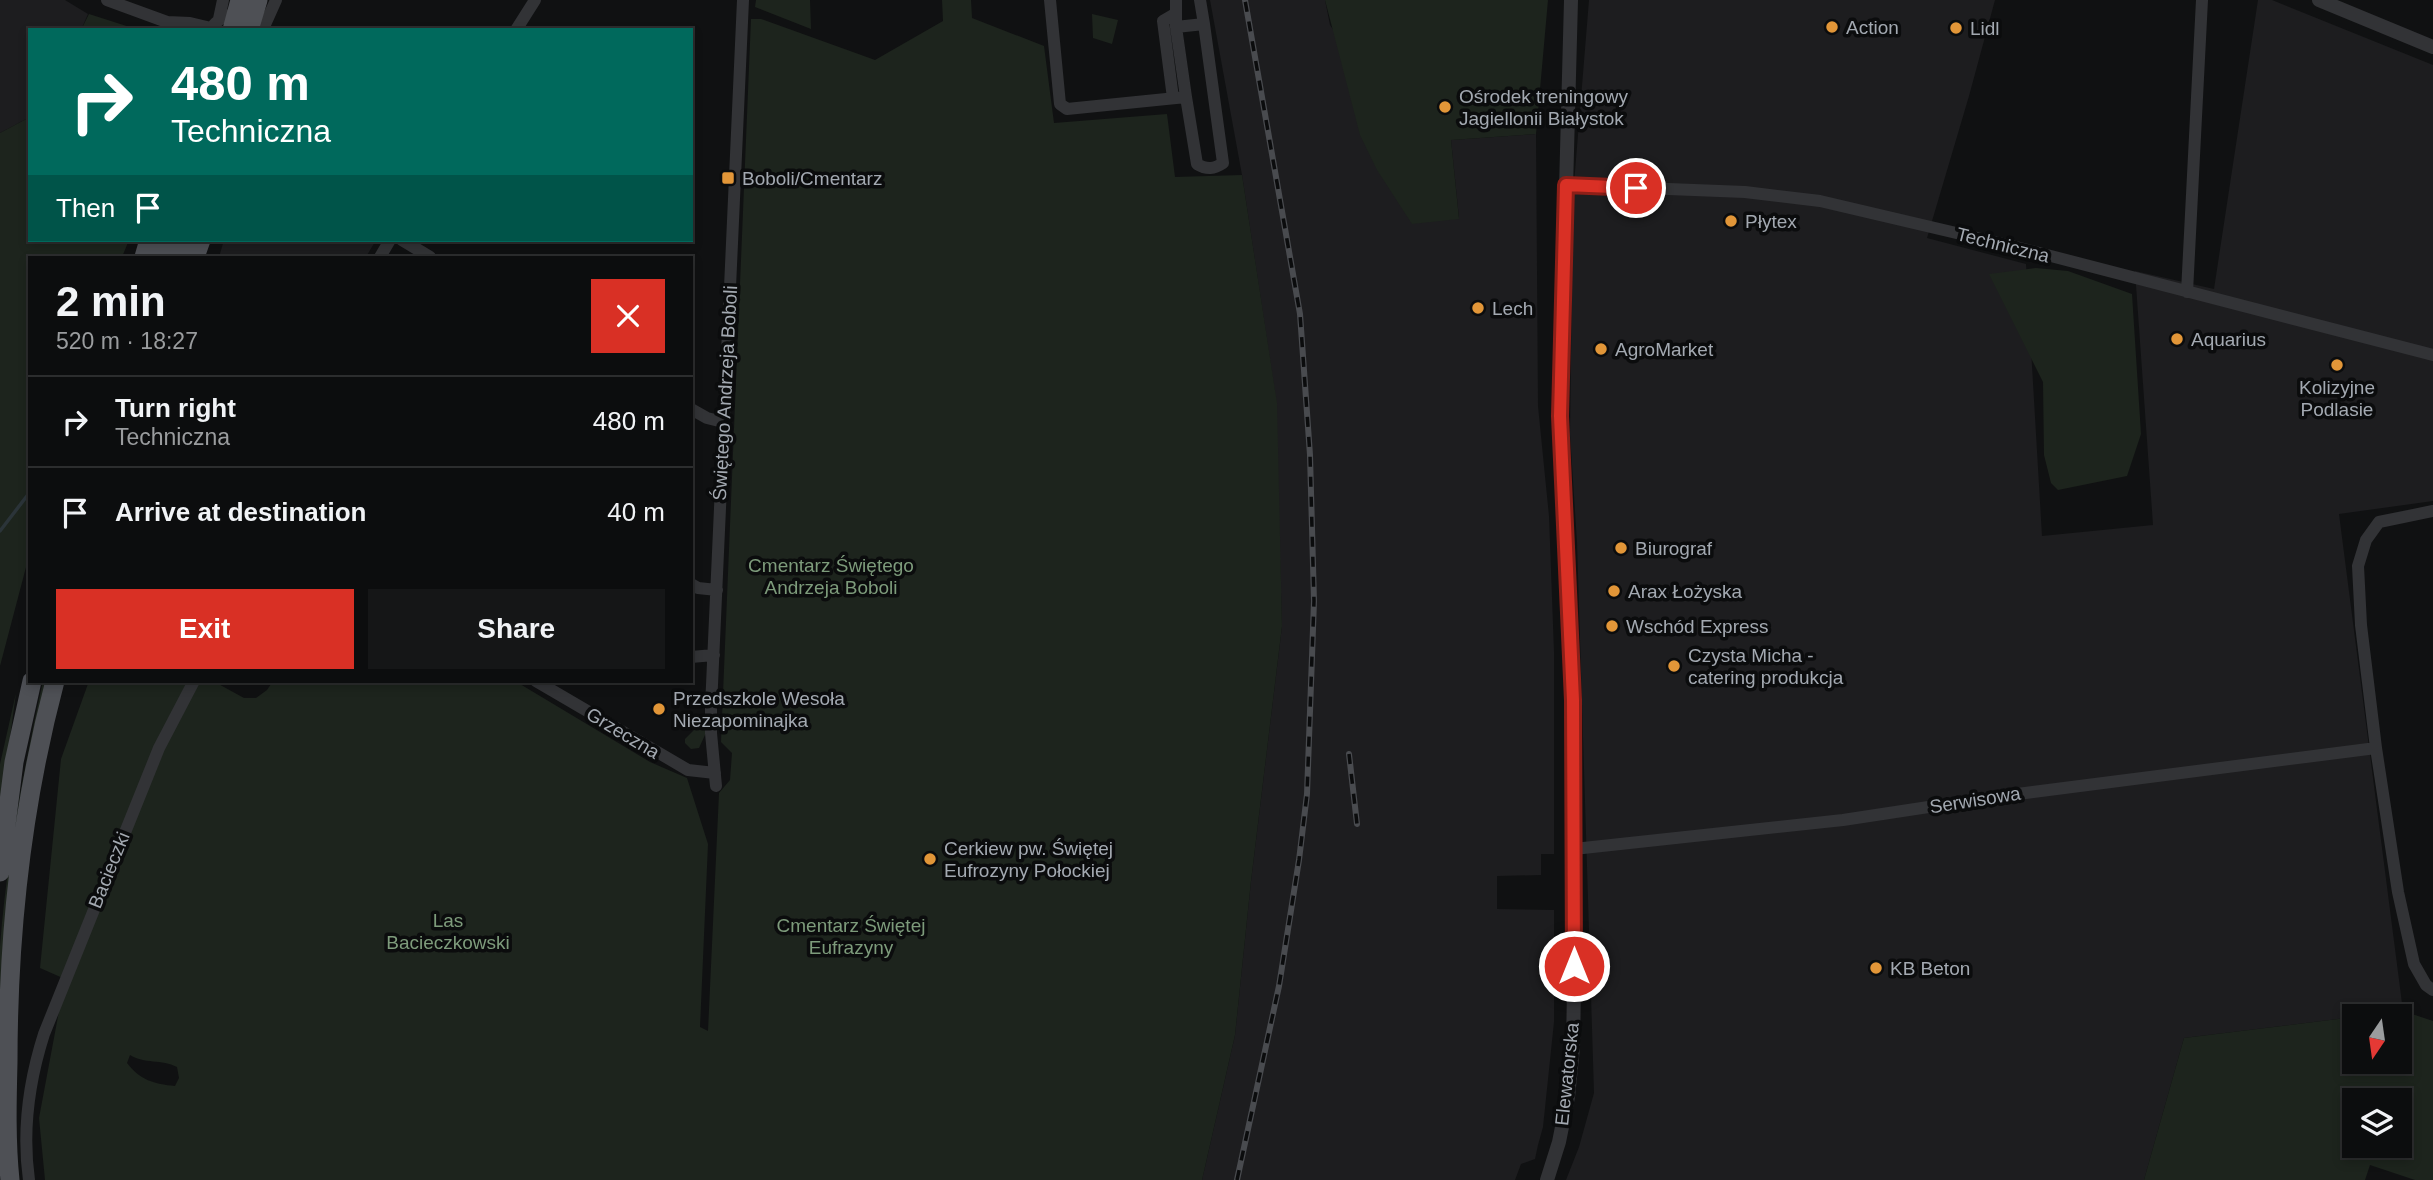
<!DOCTYPE html>
<html lang="en">
<head>
<meta charset="utf-8">
<style>
	:root { --surface:#0c0d0e; --page:#151617; --text:#f1f3f6; --muted:#9a9c9e; --line:#2c2d2e; --accent:#d93025 }
	body { margin:0; font-family:Arial,sans-serif; background:var(--page); color:var(--text); height:100vh; display:flex; flex-direction:column; font-size:26px; white-space:nowrap }
	* { box-sizing:border-box; margin:0 }
	p { font-size:23px; color:var(--muted) }
	.icon { flex:none; width:38px; height:38px; fill:none; stroke:currentColor; stroke-width:2; stroke-linecap:round; stroke-linejoin:round }
	.map { position:relative; flex:1; overflow:hidden }
	.side { position:absolute; left:28px; top:256px; width:665px; height:427px; display:flex; flex-direction:column; background:var(--surface); border-radius:0px; box-shadow:0 4px 10px #0003,0 0 0 2px var(--line) }
	.side>* { flex:none }
	.guide { position:absolute; left:28px; top:28px; width:665px; height:214px; border-radius:0px; box-shadow:0 4px 10px #0003,0 0 0 2px var(--line); background:#00695c; color:#fff; overflow:hidden }
	.needle { width:46px; rotate:193deg }
	.controls { position:absolute; left:2342px; top:1004px; display:grid; gap:14px }
	.controls a { display:grid; place-items:center; width:70px; height:70px; border-radius:0px; background:var(--surface); box-shadow:0 4px 10px #0003,0 0 0 2px var(--line); font-size:35px }
	.pin { position:absolute; display:grid; place-items:center; width:60px; height:60px; color:#fff; margin:-30px; border:4px solid #fff; border-radius:50%; box-shadow:0 2px 7px #0007 }
	.me { position:absolute; width:77px; margin:-38px; rotate:0deg; stroke-linejoin:round; filter:drop-shadow(0 0 5px #0008) }
	.turn { display:flex; align-items:center; gap:24px; height:147px; padding:0 28px; font-size:32px }
	.turn .icon { width:91px; height:91px; stroke-width:2.5 }
	.turn b { display:block; font-size:49px; line-height:60px }
	.then { display:flex; align-items:center; height:66px; padding:0 28px; background:#0003; gap:14px; font-size:26px }
	.round { display:grid; place-items:center; flex:none; width:74px; height:74px; border-radius:0px; background:var(--page) }
	.overview { display:flex; align-items:center; justify-content:space-between; height:119px; padding:0 28px }
	h1 { font-size:42px; font-weight:800; line-height:52px }
	.cta { display:flex; gap:14px; margin-top:auto; padding:14px 28px }
	.cta a { flex:1; height:80px; border-radius:0px; background:var(--accent); color:#fff; font-size:28px; font-weight:800; line-height:80px; text-align:center }
	.cta a+a { background:var(--page); color:var(--text) }
	ul { padding:0; list-style:none }
	li { display:flex; align-items:center; gap:21px; height:91px; padding:0 28px; border-top:2px solid var(--line) }
	li div { flex:1 }
	li b { display:block; font-size:26px }
	li em { font-style:normal }
	.map>svg:first-child { display:block }
	.built { fill:#1d1d1f }
	.green { fill:#1d241d; fill-rule:evenodd }
	.lines { fill:none; stroke-linecap:round; stroke-linejoin:round }
	.stream { stroke:#2b3439; stroke-width:3.5 }
	.minor { stroke:#323336; stroke-width:12 }
	.tertiary { stroke:#323336; stroke-width:14 }
	.primary { stroke:#4e5055; stroke-width:19 }
	.rail-casing { stroke:#494b4f; stroke-width:6 }
	.rail { stroke:#0b0c0d; stroke-width:3.5; stroke-dasharray:10; stroke-linecap:butt }
	.route-casing { stroke:#8d1f18; stroke-width:18 }
	.route { stroke:#d93025; stroke-width:12 }
	.poi-dot { fill:#e29638; stroke:#0b0c0d; stroke-width:2.5 }
	.labels { text-anchor:middle; dominant-baseline:central; stroke-width:7; stroke-linejoin:round; paint-order:stroke }
	.poi-label { font-size:19px; fill:#a3a9b1; stroke:#0b0c0d; text-anchor:start }
	.street-label { font-size:19px; fill:#a3a9b1; stroke:#0b0c0d }
	.park-label { font-size:19px; fill:#7d9b7b; stroke:#0b0c0d }
</style>
</head>
<body>
<div class="map">
<svg width="2433" height="1180" viewBox="0 0 2433 1180">
	<rect width="100%" height="100%" fill="#101112"/>
	<!-- built -->
	<path class="built" d="M 0,0 L 65,0 L 88,14 L 81,30 L 30,30 L 30,117 L 0,133 Z
		M 1210,0 L 1325,0 L 1330,25 L 1459,218 L 1451,140 L 1536,134 L 1538,406 L 1549,516 L 1554,652 L 1554,854 L 1541,854 L 1541,875 L 1497,876 L 1497,909 L 1554,910 L 1554,1022 L 1543,1127 L 1538,1145 L 1535,1159 L 1521,1164 L 1515,1180 L 1202,1180 L 1235,1035 L 1251,881 L 1282,626 L 1275,393 L 1242,175 Z
		M 1589,0 L 1995,0 L 1969,96 L 1927,238 L 2026,264 L 2042,536 L 2153,525 L 2135,271 L 2214,289 L 2258,0 L 2272,0 L 2433,65 L 2433,501 L 2339,514 L 2403,1011 L 2184,1038 L 2144,1180 L 1566,1180 L 1579,1147 L 1594,1093 L 1577,542 L 1570,434 L 1573,196 Z
		M 224,240 L 376,240 L 366,257 L 219,257 Z"/>
	<!-- green -->
	<path class="green" d="M 756,0 L 810,0 L 811,29 L 755,7 Z
		M 942,0 L 971,0 L 972,18 L 1044,46 L 1054,123 L 1167,114 L 1175,177 L 1242,175 L 1277,403 L 1282,626 L 1251,881 L 1235,1035 L 1202,1180 L 45,1180 L 39,1118 L 65,979 L 40,968 L 61,759 L 89,681 L 213,681 L 244,698 L 256,698 L 267,690 L 273,681 L 515,681 L 650,762 L 687,778 L 708,844 L 700,1027 L 708,1031 L 719,793 L 730,780 L 732,753 L 721,742 L 751,19 L 761,19 L 875,60 L 943,21 ZM 130,1055 C 144,1064 162,1059 177,1067 L 179,1078 L 175,1086 C 154,1084 140,1080 127,1063 Z
		M 1325,0 L 1548,0 L 1536,134 L 1451,140 L 1459,219 L 1412,224 L 1377,170 L 1360,135 Z
		M 89,14 L 139,30 L 81,30 Z
		M 1092,14 L 1118,20 L 1112,44 L 1093,38 Z
		M 30,117 L 30,240 L 129,240 L 122,257 L 30,257 L 30,552 L 0,666 L 0,133 Z
		M 2036,268 L 2068,271 L 2132,294 L 2141,434 L 2127,476 L 2058,490 L 2051,483 L 2044,455 L 2043,382 L 1989,274 Z
		M 43,681 L 46,681 L 0,1054 C 0,1018 0,982 0,946 C 7,856 24,768 43,681 Z
		M 16,693 L 0,812 L 0,764 Z
		M 706,718 L 705,735 L 699,748 L 691,749 L 685,743 L 685,739 Z
		M 2403,1011 L 2433,1021 L 2433,1180 L 2415,1180 L 2370,1165 L 2365,1180 L 2144,1180 L 2184,1038 L 2354,1017 L 2354,1062 L 2399,1062 L 2399,1017 L 2355,1017 ZM 2354,1101 L 2399,1101 L 2399,1146 L 2354,1146 Z"/>
	<g class="lines">
		<!-- stream -->
		<path class="stream" d="M 0,531 L 30,492"/>
		<!-- minor -->
		<path class="minor" d="M 107,0 L 167,22 L 190,23 L 211,28
			M 1050,0 L 1060,104 L 1067,109 L 1186,97 L 1176,27 L 1176,0
			M 1200,0 L 1204,24
			M 219,19 L 223,0
			M 1176,27 L 1204,24 L 1223,163 C 1214,169 1207,170 1197,164 L 1186,97
			M 263,29 L 276,0
			M 210,30 C 224,9 250,9 264,30
			M 516,30 L 535,0
			M 1173,98 L 1163,21 L 1175,14
			M 1566,185 L 1745,192 L 1820,201 L 2016,247 L 2433,355
			M 402,240 L 430,257
			M 380,257 L 390,240
			M 2187,292 L 2202,0
			M 691,409 L 707,418 L 723,422
			M 2433,511 L 2379,522 L 2366,540 L 2358,566 L 2361,625 L 2376,748 L 2398,892 L 2414,964 L 2426,985 L 2433,990
			M 691,584 L 698,588 L 717,590
			M 691,657 L 714,655
			M 536,681 L 688,770 L 715,773
			M 716,786 L 711,733 L 711,707 L 743,0
			M 1574,849 L 1843,820 L 1994,797 L 2376,748
			M 29,1180 C 22,1130 29,1081 44,1034 L 159,748 L 194,681"/>
		<!-- tertiary -->
		<path class="tertiary" d="M 2319,0 L 2433,47
			M 1547,1180 L 1559,1142 L 1568,1097 L 1573,1048 L 1574,987 L 1573,700 L 1560,416 L 1571,0"/>
		<!-- primary -->
		<path class="primary" d="M 232,30 L 240,0
			M 249,30 L 258,0
			M 144,257 L 149,240
			M 162,257 L 168,240
			M 180,257 L 185,240
			M 195,257 L 201,240
			M 0,872 L 14,762 L 32,681
			M 10,1180 C 6,1141 7,1101 8,1062 C 8,933 22,805 55,681"/>
		<!-- rail casing -->
		<g class="rail-casing">
			<path id="rail" d="M 1349,754 L 1357,824
				M 1237,1180 L 1279,986 L 1299,860 L 1307,794 L 1314,601 L 1310,455 L 1300,314 L 1245,0"/>
		</g>
		<!-- rail -->
		<use href="#rail" class="rail"/>
	</g>
	<g class="lines">
		<!-- route casing -->
		<g class="route-casing">
			<path id="route" d="M 1574,966 L 1573,700 L 1560,416 L 1566,185 L 1636,188"/>
		</g>
		<!-- route -->
		<use href="#route" class="route"/>
	</g>
	<!-- markers -->
	<g class="poi-dot">
		<circle cx="1832" cy="27" r="7"/>
		<circle cx="1956" cy="28" r="7"/>
		<circle cx="1445" cy="107" r="7"/>
		<rect x="721" y="171" width="14" height="14" rx="3.5"/>
		<circle cx="1731" cy="221" r="7"/>
		<circle cx="1478" cy="308" r="7"/>
		<circle cx="2177" cy="339" r="7"/>
		<circle cx="1601" cy="349" r="7"/>
		<circle cx="2337" cy="365" r="7"/>
		<circle cx="1621" cy="548" r="7"/>
		<circle cx="1614" cy="591" r="7"/>
		<circle cx="1612" cy="626" r="7"/>
		<circle cx="1674" cy="666" r="7"/>
		<circle cx="659" cy="709" r="7"/>
		<circle cx="930" cy="859" r="7"/>
		<circle cx="1876" cy="968" r="7"/>
	</g>
	<g class="labels">
		<!-- poi labels -->
		<g class="poi-label">
			<text x="1846" y="27">Action</text>
			<text x="1970" y="28">Lidl</text>
			<text x="1459" y="96">Ośrodek treningowy<tspan x="1459" dy="22">Jagiellonii Białystok</tspan></text>
			<text x="742" y="178">Boboli/Cmentarz</text>
			<text x="1745" y="221">Płytex</text>
			<text x="1492" y="308">Lech</text>
			<text x="2191" y="339">Aquarius</text>
			<text x="1615" y="349">AgroMarket</text>
			<text x="2337" y="387" text-anchor="middle">Kolizyjne<tspan x="2337" dy="22">Podlasie</tspan></text>
			<text x="1635" y="548">Biurograf</text>
			<text x="1628" y="591">Arax Łożyska</text>
			<text x="1626" y="626">Wschód Express</text>
			<text x="1688" y="655">Czysta Micha -<tspan x="1688" dy="22">catering produkcja</tspan></text>
			<text x="673" y="698">Przedszkole Wesoła<tspan x="673" dy="22">Niezapominajka</tspan></text>
			<text x="944" y="848">Cerkiew pw. Świętej<tspan x="944" dy="22">Eufrozyny Połockiej</tspan></text>
			<text x="1890" y="968">KB Beton</text>
		</g>
		<!-- street labels -->
		<g class="street-label">
			<text transform="translate(2003 245) rotate(14)">Techniczna</text>
			<text transform="translate(725 393) rotate(-87)">Świętego Andrzeja Boboli</text>
			<text transform="translate(623 733) rotate(31)">Grzeczna</text>
			<text transform="translate(1975 800) rotate(-9)">Serwisowa</text>
			<text transform="translate(109 870) rotate(-68)">Bacieczki</text>
			<text transform="translate(1567 1074) rotate(-84)">Elewatorska</text>
		</g>
		<!-- park labels -->
		<g class="park-label">
			<text x="831" y="565">Cmentarz Świętego<tspan x="831" dy="22">Andrzeja Boboli</tspan></text>
			<text x="448" y="920">Las<tspan x="448" dy="22">Bacieczkowski</tspan></text>
			<text x="851" y="925">Cmentarz Świętej<tspan x="851" dy="22">Eufrazyny</tspan></text>
		</g>
	</g>
</svg>
<div class="controls">
<a><svg class="needle" viewBox="-14 -14 28 28"><path d="M0-13l5 13h-10z" fill="#e53935"/><path d="M0 13l5-13h-10z" fill="#9a9c9e"/></svg></a>
<a><svg class="icon" aria-label="layers" viewBox="0 0 24 24"><path d="M12 4l9 5-9 5-9-5zM3 14l9 5 9-5"/></svg></a>
</div>
<div class="pin" style="left:1636px;top:188px;background:#d93025"><svg class="icon" aria-label="arrive" viewBox="0 0 24 24"><path d="M6 21V4h12l-3 4 3 4H6"/></svg></div>
<svg class="me" style="left:1574px;top:966px" viewBox="-20 -20 40 40"><circle r="17" fill="#d93025" stroke="#fff" stroke-width="3"/><path d="M0-11L8 9 0 5-8 9z" fill="#fff"/></svg>
<div class="guide">
<div class="turn"><svg class="icon" aria-label="right" viewBox="0 0 24 24"><path d="M7 20v-9h11M14 6l5 5-5 5"/></svg><div><b>480 m</b>Techniczna</div></div>
<div class="then">Then<svg class="icon" aria-label="arrive" viewBox="0 0 24 24"><path d="M6 21V4h12l-3 4 3 4H6"/></svg></div>
</div>
<section class="side">
<div class="overview"><div><h1>2 min</h1><p>520 m · 18:27</p></div><a class="round" style="background:#d93025;color:#fff"><svg class="icon" aria-label="close" viewBox="0 0 24 24"><path d="M6 6l12 12M18 6L6 18"/></svg></a></div>
<ul>
<li><svg class="icon" aria-label="right" viewBox="0 0 24 24"><path d="M7 20v-9h11M14 6l5 5-5 5"/></svg><div><b>Turn right</b><p>Techniczna</p></div><em>480 m</em></li>
<li><svg class="icon" aria-label="arrive" viewBox="0 0 24 24"><path d="M6 21V4h12l-3 4 3 4H6"/></svg><div><b>Arrive at destination</b></div><em>40 m</em></li>
</ul>
<div class="cta"><a>Exit</a><a>Share</a></div>
</section>
</div>
</body>
</html>
